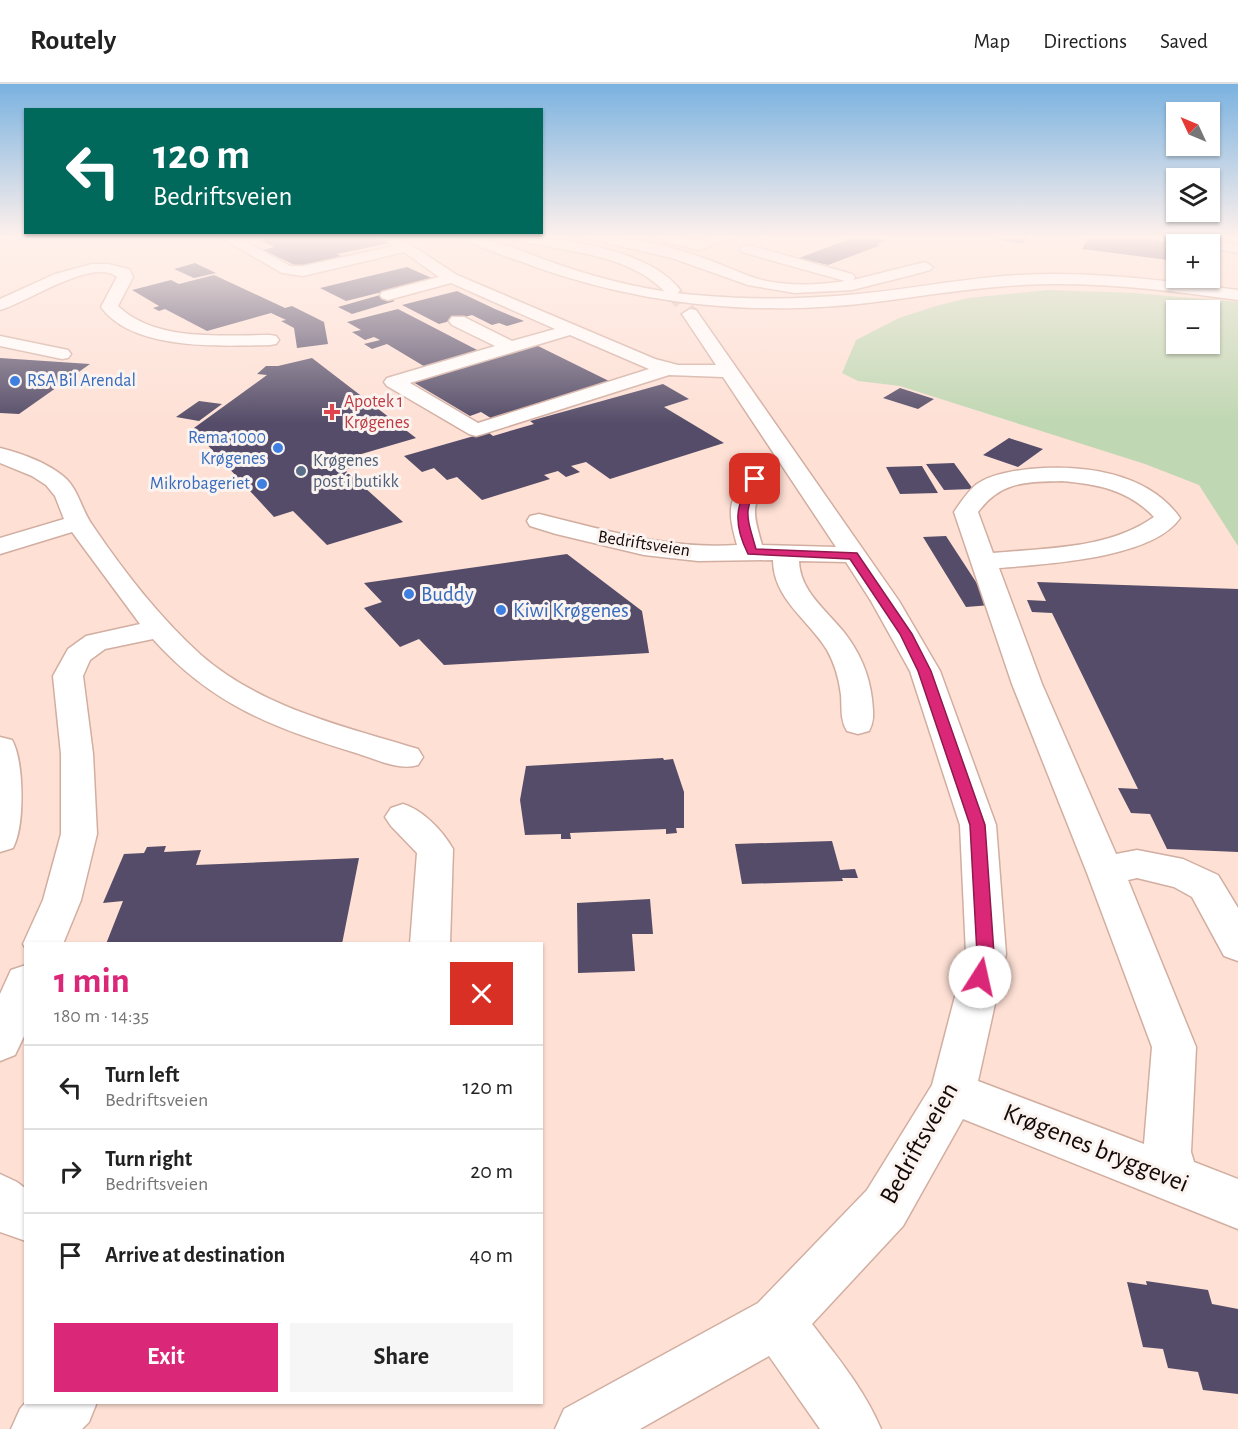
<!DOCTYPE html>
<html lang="en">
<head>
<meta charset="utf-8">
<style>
	:root { --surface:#fff; --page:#f6f6f6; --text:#222; --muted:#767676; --line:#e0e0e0; --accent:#db2777 }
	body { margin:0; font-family:"Alegreya Sans",sans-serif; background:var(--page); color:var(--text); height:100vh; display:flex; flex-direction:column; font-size:22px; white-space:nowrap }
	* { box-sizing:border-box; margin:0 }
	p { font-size:20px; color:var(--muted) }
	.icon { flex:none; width:33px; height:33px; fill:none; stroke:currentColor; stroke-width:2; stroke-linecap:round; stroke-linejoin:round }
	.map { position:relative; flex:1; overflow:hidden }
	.side { position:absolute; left:24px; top:858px; width:519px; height:462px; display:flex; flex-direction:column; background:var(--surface); border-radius:0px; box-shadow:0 2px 4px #0004 }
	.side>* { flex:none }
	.hud { position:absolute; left:24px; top:24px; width:519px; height:126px; border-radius:0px; box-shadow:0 2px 4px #0004; background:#00695c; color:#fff; overflow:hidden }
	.needle { width:39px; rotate:314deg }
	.fabs { position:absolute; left:1166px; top:18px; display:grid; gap:12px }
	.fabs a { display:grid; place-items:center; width:54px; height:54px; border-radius:0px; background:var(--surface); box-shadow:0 2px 4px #0004; font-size:30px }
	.pin { position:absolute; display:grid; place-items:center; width:51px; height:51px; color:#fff; margin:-26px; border-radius:12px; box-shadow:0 3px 9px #0006 }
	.me { position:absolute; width:66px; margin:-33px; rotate:10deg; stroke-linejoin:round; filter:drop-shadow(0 0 4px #0008) }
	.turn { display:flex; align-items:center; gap:21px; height:126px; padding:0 30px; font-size:27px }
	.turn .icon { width:78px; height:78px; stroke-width:2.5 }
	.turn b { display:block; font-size:42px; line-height:51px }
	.round { display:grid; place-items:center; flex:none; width:63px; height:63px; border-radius:0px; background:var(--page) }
	.headline { display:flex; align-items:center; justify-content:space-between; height:102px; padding:0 30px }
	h1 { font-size:36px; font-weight:700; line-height:45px; color:var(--accent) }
	.cta { display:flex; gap:12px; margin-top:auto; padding:12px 30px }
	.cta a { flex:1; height:69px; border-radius:0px; background:var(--accent); color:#fff; font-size:24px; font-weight:700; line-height:69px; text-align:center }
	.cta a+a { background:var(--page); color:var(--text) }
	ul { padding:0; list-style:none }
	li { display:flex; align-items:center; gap:18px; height:84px; padding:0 30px; border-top:2px solid var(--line) }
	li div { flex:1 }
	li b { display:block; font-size:22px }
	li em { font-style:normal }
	header { display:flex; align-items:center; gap:36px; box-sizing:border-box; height:84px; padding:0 30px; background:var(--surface); border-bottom:2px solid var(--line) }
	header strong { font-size:28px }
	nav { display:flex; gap:33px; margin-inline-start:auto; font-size:21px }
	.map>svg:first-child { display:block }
	.green { fill:#bfd7b2; fill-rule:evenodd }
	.building { fill:#544c68 }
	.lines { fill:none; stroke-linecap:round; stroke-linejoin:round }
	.minor-tunnel { stroke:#dbc0b6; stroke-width:16; stroke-dasharray:16 8; stroke-linecap:butt }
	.minor-casing { stroke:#d2aea1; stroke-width:3 }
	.major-casing { stroke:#d2aea1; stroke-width:3 }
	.minor { fill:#fff; fill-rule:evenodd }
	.major { fill:#fff; fill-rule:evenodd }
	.route { fill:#db2777; stroke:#8e194d; stroke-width:1.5 }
	.shop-dot { fill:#3f7fe0; stroke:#faf3f0; stroke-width:2 }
	.health-dot { fill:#e0444e; stroke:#faf3f0; stroke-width:2 }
	.service-dot { fill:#5c6f8a; stroke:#faf3f0; stroke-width:2 }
	.labels { text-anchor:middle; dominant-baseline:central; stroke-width:6; stroke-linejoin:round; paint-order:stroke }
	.far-shop-label { font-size:18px; fill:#366cbe; stroke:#faf3f0; text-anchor:end }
	.far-health-label { font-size:18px; fill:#be3a42; stroke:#faf3f0; text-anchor:start }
	.far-service-label { font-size:18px; fill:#4e5e75; stroke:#faf3f0; text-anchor:start }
	.far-street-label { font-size:18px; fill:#150905; stroke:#faf3f0 }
	.shop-label { font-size:21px; fill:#366cbe; stroke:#faf3f0; text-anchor:start }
	.near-street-label { font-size:26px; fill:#150905; stroke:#faf3f0 }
</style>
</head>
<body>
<header>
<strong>Routely</strong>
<nav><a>Map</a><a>Directions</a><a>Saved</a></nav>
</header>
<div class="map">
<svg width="1238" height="1345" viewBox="0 0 1238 1345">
	<rect width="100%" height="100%" fill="#fee0d5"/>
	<!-- green -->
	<path class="green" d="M 1048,206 L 1135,209 L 1238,218 L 1238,462 L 1199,401 L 1145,380 L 900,302 L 858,297 L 842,289 L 856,256 L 899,234 L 936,222 L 968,214 ZM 1176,226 L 1209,226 L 1209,260 L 1176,260 Z"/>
	<!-- building -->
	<path class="building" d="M 251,152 L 374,152 L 389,159 L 337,170 L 343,173 L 299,183 L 263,166 L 274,163 Z
		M 673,152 L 717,152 L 700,159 Z
		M 846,152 L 887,153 L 881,155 L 885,157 L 876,160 L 881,161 L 828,181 L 799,174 L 852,154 Z
		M 976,152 L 1028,152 L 1023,160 Z
		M 1089,152 L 1135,152 L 1191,160 L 1176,160 L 1176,177 L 1082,165 Z
		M 195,179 L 216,189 L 194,194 L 174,185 Z
		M 407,183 L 434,195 L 346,217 L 320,204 Z
		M 214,191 L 285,224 L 292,222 L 324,238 L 328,260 L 297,264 L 294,244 L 281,237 L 286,236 L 271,229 L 207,247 L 165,225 L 159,227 L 153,224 L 159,222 L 132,206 L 171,196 L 179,200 Z
		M 457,207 L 495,225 L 524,237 L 507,242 L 499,239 L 492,241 L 472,231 L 439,240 L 402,221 Z
		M 380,211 L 395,217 L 352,230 L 338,223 Z
		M 398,225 L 481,268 L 427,284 L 387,260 L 372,265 L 364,260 L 380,256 L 374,253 L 365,256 L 352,248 L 361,246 L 347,238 Z
		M 536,261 L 609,297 L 494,336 L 481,328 L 470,332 L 413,298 Z
		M 0,274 L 90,280 L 19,330 L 0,329 Z
		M 312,274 L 416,354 L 358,371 L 368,379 L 345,386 L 403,438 L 327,461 L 293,427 L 274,433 L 201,354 L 187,349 L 267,291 L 257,290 L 266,282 L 278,282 Z
		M 663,300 L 689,315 L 664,323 L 724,359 L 610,395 L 586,378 L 571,382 L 580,388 L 566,393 L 558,387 L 544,391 L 550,395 L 482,416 L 457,393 L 447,396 L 434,384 L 422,388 L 404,372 L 488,348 L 493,352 L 534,340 L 530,337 Z
		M 900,304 L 934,315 L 918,325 L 883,314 Z
		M 199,317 L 222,320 L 199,337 L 176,333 Z
		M 1009,354 L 1043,365 L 1018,383 L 983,371 Z
		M 954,379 L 973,405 L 944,406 L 926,380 Z
		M 922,382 L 938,409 L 900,410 L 886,383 Z
		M 946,452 L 991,521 L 966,523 L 923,453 Z
		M 567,470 L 642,527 L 649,569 L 444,581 L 419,555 L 400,563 L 364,524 L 382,518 L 364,499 Z
		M 1037,498 L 1238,505 L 1238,768 L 1167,765 L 1150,730 L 1131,729 L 1118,704 L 1138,705 L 1052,529 L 1032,528 L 1027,516 L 1046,517 Z
		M 663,674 L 664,676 L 673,675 L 684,708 L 684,744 L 676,744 L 677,749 L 666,750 L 666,745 L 570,749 L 571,755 L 561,755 L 561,750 L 525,751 L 520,716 L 526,682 Z
		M 832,757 L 840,786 L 855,785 L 858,794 L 842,794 L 843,797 L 742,800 L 735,760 Z
		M 166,762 L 164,768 L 201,766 L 196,781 L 359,774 L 342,860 L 106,860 L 123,817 L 103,819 L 124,770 L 144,769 L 147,763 Z
		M 650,815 L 653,850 L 632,850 L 635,887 L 578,889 L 577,819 Z
		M 1146,1197 L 1208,1206 L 1212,1220 L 1238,1225 L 1238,1310 L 1203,1306 L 1198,1288 L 1168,1284 L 1163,1265 L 1143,1263 L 1127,1198 L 1147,1201 Z"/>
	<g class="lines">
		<!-- minor-tunnel -->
		<path class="minor-tunnel" d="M 672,206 L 690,230"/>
		<!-- minor casing -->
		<g class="minor-casing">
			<path id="minor" d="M 4,152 L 25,152 L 23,155 L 5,157 Z
				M 218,152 L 235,152 L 290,182 L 303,182 L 394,162 L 379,152 L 397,152 L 457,191 L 655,275 L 678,281 L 716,281 L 682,230 L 690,225 L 696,226 L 899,517 L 940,587 L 996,741 L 1006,870 L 978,997 L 1144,1060 L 1152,963 L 1087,789 L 1012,600 L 954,428 C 960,419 968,407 977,400 C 992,390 1013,387 1030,385 C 1082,380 1148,388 1180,434 C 1152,475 1045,480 999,484 L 1042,600 L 1116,770 L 1137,766 L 1183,775 L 1218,791 L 1238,824 L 1238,877 L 1224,872 L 1192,813 L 1174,803 L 1137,794 L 1128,796 L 1196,963 L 1191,1068 L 1194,1078 L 1238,1095 L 1238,1145 L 963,1035 L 903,1142 L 812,1240 C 838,1274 864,1305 881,1345 L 820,1345 L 769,1272 L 640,1345 L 555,1345 L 564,1325 L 758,1219 L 867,1106 L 932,1001 L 966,870 L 960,741 L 910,587 L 871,517 L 846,478 L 799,477 C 800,507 825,525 843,547 C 859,567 869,589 872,615 C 873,627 875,636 869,647 L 858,650 L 847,647 C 840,636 842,623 841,611 C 839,595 835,580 827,566 C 809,536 773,515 773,476 L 698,477 L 644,471 L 556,450 L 530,442 L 527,437 L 530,432 L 539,430 C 605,446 669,466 737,461 C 728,428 727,419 747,390 L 755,388 L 763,390 L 766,395 C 751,425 753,429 762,461 L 836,463 L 723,293 L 669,291 L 483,350 L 476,352 L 469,350 L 387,302 L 384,298 L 387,294 L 495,262 L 452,241 L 449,237 L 452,233 L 464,233 L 512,257 L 555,245 L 451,199 L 388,216 L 382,214 L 380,211 L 382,208 L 439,193 L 404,168 L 303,192 L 282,189 ZM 570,251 L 649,285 L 478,339 L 410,299 ZM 1062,397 C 1097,400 1129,406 1154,433 C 1109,465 1046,464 993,469 L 978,428 C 1001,397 1026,398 1062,397 Z
				M 508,152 C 556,152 650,165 680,206 L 678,209 L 666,209 C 629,169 566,168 515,156 Z
				M 588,152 C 628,152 668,161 706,175 C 726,182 745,192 766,197 C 792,202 819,201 845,197 L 742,168 L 740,165 L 742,162 L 752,162 L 852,190 L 855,193 L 853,196 L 925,178 L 933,183 L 930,186 L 912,191 L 852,206 L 795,209 L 748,201 L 672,174 L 590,155 Z
				M 664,152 L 698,157 L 712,152 L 731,152 L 729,155 L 699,166 L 664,158 L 662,155 Z
				M 1154,152 L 1186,152 L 1238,161 L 1238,169 L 1209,164 L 1209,160 L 1186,160 L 1156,155 Z
				M 92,180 L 108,180 L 129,185 L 133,193 L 118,222 C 155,258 222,251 270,251 L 276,252 L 279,256 L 276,260 L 270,261 C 221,262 132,267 101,223 L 117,193 C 93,173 26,219 0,226 L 0,215 L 55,190 Z
				M 0,252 L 68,266 L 71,270 L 68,274 L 62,275 L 0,262 Z
				M 0,364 C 20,369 46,378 63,392 C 79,405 81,426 93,442 C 124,488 160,534 201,571 C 262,624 343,642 418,665 L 423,673 L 418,681 C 398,687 376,675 356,669 C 274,644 212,621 153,555 L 105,565 L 90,576 L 83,592 L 93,670 L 97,750 L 81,816 L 63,860 L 26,860 L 26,865 L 23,860 L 43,816 L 61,750 L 61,670 L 53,592 L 68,565 L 86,552 L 140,540 L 72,448 L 0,470 L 0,454 L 64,435 L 55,412 L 46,401 L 32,392 L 0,379 Z
				M 403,720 C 423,726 443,747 453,765 L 450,860 L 410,860 L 417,769 L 391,742 L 385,733 L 391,724 Z
				M 26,881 L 26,948 L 15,971 L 0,977 L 0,910 L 11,886 Z
				M 0,1090 L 17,1098 L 26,1105 L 26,1157 L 0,1148 Z
				M 26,1318 L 97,1318 L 89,1338 L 82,1345 L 11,1345 L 20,1325 Z"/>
		</g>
		<!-- major casing -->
		<g class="major-casing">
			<path id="major" d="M 462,152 C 495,152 526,170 557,180 C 606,197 656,209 708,212 C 758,216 808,215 858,210 C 912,205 966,194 1020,191 C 1093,187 1166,197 1238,206 L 1238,216 C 1166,206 1093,197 1021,201 C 959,204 898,217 836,222 C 732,230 631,217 533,182 C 518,176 471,162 462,152 Z
				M 0,653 L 12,656 C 24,677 25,742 13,764 L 0,768 Z"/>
		</g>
		<!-- minor -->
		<use href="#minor" class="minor"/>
		<!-- major -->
		<use href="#major" class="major"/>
	</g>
	<!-- sky -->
	<linearGradient id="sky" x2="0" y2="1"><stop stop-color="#7ab2e0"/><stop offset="0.45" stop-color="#fff1ec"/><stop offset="1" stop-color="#fff1ec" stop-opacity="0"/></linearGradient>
	<rect width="1238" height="340" fill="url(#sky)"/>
	<!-- route -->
	<path class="route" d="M 752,393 L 760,395 C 743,428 746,430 756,465 L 857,469 L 912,550 L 931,587 L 985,741 L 994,870 L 986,898 L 980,900 L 974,898 L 972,893 L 977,870 L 970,741 L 918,587 L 900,550 L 850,475 L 748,470 C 733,440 735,421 752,393 Z"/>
	<!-- markers -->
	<g class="shop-dot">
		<circle cx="15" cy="297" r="6"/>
		<circle cx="278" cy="364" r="6"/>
		<circle cx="262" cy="400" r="6"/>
		<circle cx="409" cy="510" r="6"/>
		<circle cx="501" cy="526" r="6"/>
	</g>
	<path class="health-dot" d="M329 319h6v6h6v6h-6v6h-6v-6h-6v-6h6z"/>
	<circle class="service-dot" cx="301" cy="387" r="6"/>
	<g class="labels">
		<!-- far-shop labels -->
		<g class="far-shop-label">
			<text x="27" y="297" text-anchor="start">RSA Bil Arendal</text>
			<text x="266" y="354">Rema 1000<tspan x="266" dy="21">Krøgenes</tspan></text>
			<text x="250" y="400">Mikrobageriet</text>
		</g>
		<!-- far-health labels -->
		<g class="far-health-label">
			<text x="344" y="318">Apotek 1<tspan x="344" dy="21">Krøgenes</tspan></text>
		</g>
		<!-- far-service labels -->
		<g class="far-service-label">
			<text x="313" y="377">Krøgenes<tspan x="313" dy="21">post i butikk</tspan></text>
		</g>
		<!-- far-street labels -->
		<g class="far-street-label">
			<text transform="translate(644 460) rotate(9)">Bedriftsveien</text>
		</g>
		<!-- shop labels -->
		<g class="shop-label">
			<text x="421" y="510">Buddy</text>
			<text x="513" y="526">Kiwi Krøgenes</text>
		</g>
		<!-- near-street labels -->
		<g class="near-street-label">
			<text transform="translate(919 1059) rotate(-61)">Bedriftsveien</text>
			<text transform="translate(1096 1064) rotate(22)">Krøgenes bryggevei</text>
		</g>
	</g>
</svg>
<div class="fabs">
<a><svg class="needle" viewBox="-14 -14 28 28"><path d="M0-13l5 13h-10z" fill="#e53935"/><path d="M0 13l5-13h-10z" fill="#767676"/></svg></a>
<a><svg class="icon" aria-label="layers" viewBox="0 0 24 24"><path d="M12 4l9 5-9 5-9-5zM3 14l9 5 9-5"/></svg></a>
<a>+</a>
<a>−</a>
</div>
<div class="pin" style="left:755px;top:395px;background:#d93025"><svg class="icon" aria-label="arrive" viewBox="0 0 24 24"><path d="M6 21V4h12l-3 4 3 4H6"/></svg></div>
<svg class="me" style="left:980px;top:893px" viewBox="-20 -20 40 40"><circle r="19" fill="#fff"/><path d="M0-13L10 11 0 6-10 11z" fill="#db2777"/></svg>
<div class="hud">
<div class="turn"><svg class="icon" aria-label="left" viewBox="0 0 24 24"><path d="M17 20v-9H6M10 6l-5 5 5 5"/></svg><div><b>120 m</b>Bedriftsveien</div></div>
</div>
<section class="side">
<div class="headline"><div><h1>1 min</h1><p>180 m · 14:35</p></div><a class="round" style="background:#d93025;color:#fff"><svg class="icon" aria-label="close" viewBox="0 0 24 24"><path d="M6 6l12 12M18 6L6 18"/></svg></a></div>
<ul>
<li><svg class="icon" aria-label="left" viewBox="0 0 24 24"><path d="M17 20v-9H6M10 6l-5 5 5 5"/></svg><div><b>Turn left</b><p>Bedriftsveien</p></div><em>120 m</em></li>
<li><svg class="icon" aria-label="right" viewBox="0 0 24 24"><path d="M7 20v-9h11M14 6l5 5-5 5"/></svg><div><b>Turn right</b><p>Bedriftsveien</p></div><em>20 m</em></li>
<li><svg class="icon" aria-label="arrive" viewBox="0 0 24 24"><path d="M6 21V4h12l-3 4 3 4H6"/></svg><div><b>Arrive at destination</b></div><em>40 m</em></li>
</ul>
<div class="cta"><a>Exit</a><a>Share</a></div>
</section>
</div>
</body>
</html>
